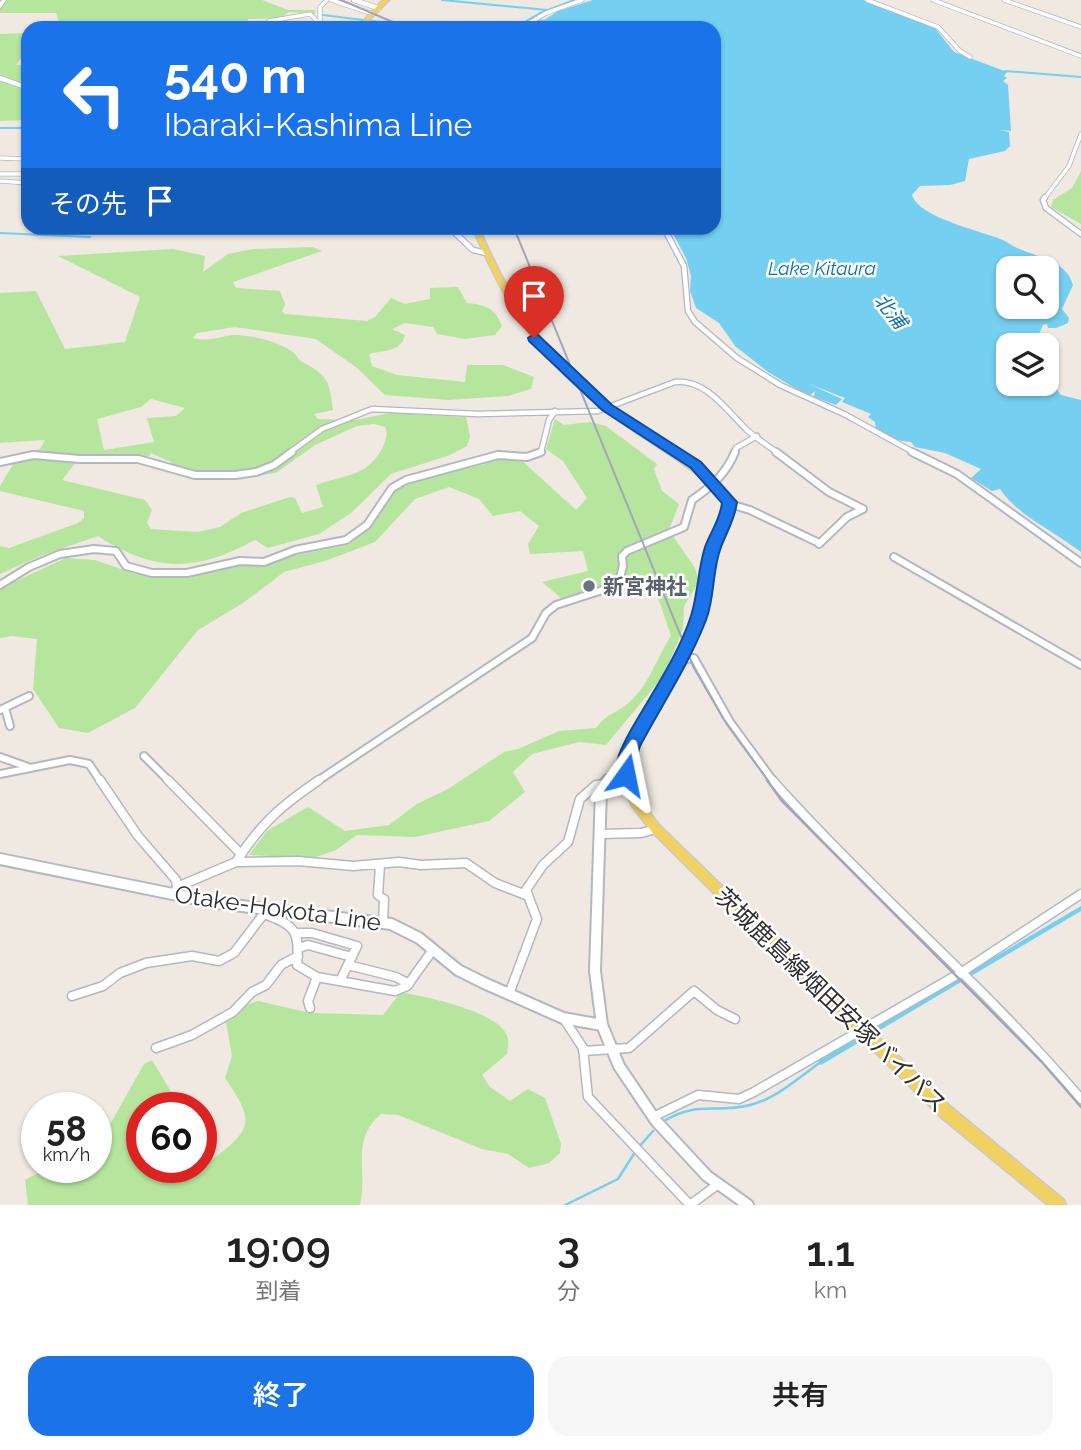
<!DOCTYPE html>
<html lang="ja">
<head>
<meta charset="utf-8">
<style>
	:root { --surface:#fff; --page:#f6f6f6; --text:#222; --muted:#767676; --accent:#1a73e8 }
	body { margin:0; font-family:Raleway,"Noto Sans JP",sans-serif; background:var(--page); color:var(--text); height:100vh; display:flex; flex-direction:column; font-size:26px; white-space:nowrap }
	* { box-sizing:border-box; margin:0 }
	p { font-size:23px; color:var(--muted) }
	.icon { flex:none; width:38px; height:38px; fill:none; stroke:currentColor; stroke-width:2; stroke-linecap:round; stroke-linejoin:round }
	.map { position:relative; height:1205px; overflow:hidden }
	.sheet { display:flex; flex-direction:column; background:var(--surface); flex:1 }
	.sheet>* { flex:none }
	.top-card { position:absolute; left:21px; top:21px; width:700px; height:214px; border-radius:21px; box-shadow:0 2px 5px #0004; background:#1a73e8; color:#fff; overflow:hidden }
	.buttons { position:absolute; left:996px; top:256px; display:grid; gap:14px }
	.buttons a { display:grid; place-items:center; width:63px; height:63px; border-radius:14px; background:var(--surface); box-shadow:0 2px 5px #0004; font-size:35px }
	.speed { position:absolute; left:21px; top:1092px; display:flex; gap:14px; font-size:35px; font-weight:700; text-align:center }
	.speed>* { display:grid; place-content:center; width:91px; height:91px; border-radius:50%; background:var(--surface); box-shadow:0 2px 5px #0004; line-height:1 }
	.speed small { font-size:18px; font-weight:400 }
	.speed .limit { border:10px solid #d22; background:#fff; color:#111 }
	.pin { position:absolute; display:grid; place-items:center; width:60px; height:60px; color:#fff; margin:-72px -30px; border-radius:50% 50% 50% 0; rotate:-45deg; box-shadow:0 0 7px #0007 }
	.pin .icon { rotate:45deg }
	.me { position:absolute; width:77px; margin:-38px; rotate:12deg; stroke-linejoin:round; filter:drop-shadow(0 0 5px #0008) }
	.turn { display:flex; align-items:center; gap:24px; height:147px; padding:0 28px; font-size:32px }
	.turn .icon { width:91px; height:91px; stroke-width:2.5 }
	.turn b { display:block; font-size:49px; line-height:60px }
	.then { display:flex; align-items:center; height:66px; padding:0 28px; background:#0003; gap:14px; font-size:26px }
	.eta { display:flex; justify-content:space-evenly; align-items:center; height:119px; text-align:center }
	.eta b { font-size:42px; font-weight:600; line-height:49px }
	.action { display:flex; gap:14px; margin-top:auto; padding:14px 28px }
	.action a { flex:1; height:80px; border-radius:21px; background:var(--accent); color:#fff; font-size:28px; font-weight:600; line-height:80px; text-align:center }
	.action a+a { background:var(--page); color:var(--text) }
	.map>svg:first-child { display:block }
	.green { fill:#b6e59e; fill-rule:evenodd }
	.water { fill:#75cff0; fill-rule:evenodd }
	.lines { fill:none; stroke-linecap:round; stroke-linejoin:round }
	.stream-far1 { stroke:#75cff0; stroke-width:2 }
	.stream { stroke:#75cff0; stroke-width:2.5 }
	.street-far3-casing { stroke:#b4b7c1; stroke-width:5 }
	.street-far2-casing { stroke:#b4b7c1; stroke-width:7 }
	.street-far1-casing { stroke:#b4b7c1; stroke-width:10 }
	.street-casing { stroke:#b4b7c1; stroke-width:11 }
	.secondary-far2-casing { stroke:#b4b7c1; stroke-width:6 }
	.secondary-far1-casing { stroke:#b4b7c1; stroke-width:11 }
	.secondary-casing { stroke:#b4b7c1; stroke-width:14 }
	.primary-casing { stroke:#c9c9c9; stroke-width:3 }
	.street-far3 { stroke:#fff; stroke-width:3.5 }
	.street-far2 { stroke:#fff; stroke-width:4.5 }
	.street-far1 { stroke:#fff; stroke-width:6 }
	.street { stroke:#fff; stroke-width:8 }
	.secondary-far2 { stroke:#fff; stroke-width:4.5 }
	.secondary-far1 { stroke:#fff; stroke-width:8 }
	.secondary { stroke:#fff; stroke-width:10 }
	.primary { fill:#f2d163; fill-rule:evenodd }
	.rail-far1 { stroke:#a3a6b8; stroke-width:2 }
	.rail { stroke:#a3a6b8; stroke-width:2.5 }
	.route { fill:#1a73e8; stroke:#114b97; stroke-width:2 }
	.worship-dot { fill:#6b7280; stroke:#fff; stroke-width:2.5 }
	.labels { text-anchor:middle; dominant-baseline:central; stroke-width:5; stroke-linejoin:round; paint-order:stroke }
	.far-water-label { font-size:19px; font-style:italic; fill:#0d6fa3; stroke:#fff }
	.worship-label { font-size:21px; font-weight:bold; fill:#5b616d; stroke:#fff; text-anchor:start }
	.near-street-label { font-size:24px; fill:#2e2e2e; stroke:#fff }
</style>
</head>
<body>
<div class="map">
<svg width="1081" height="1205" viewBox="0 0 1081 1205">
	<rect width="100%" height="100%" fill="#efe9e1"/>
	<!-- green -->
	<path class="green" d="M 0,0 L 262,0 L 288,10 L 315,10 L 315,14 L 289,12 L 281,18 L 248,19 L 246,28 L 61,28 L 56,13 L 0,13 Z
		M 28,33 L 28,48 L 16,65 L 28,65 L 28,120 L 0,121 L 0,34 Z
		M 1081,171 L 1081,224 L 1051,207 L 1053,200 L 1072,188 Z
		M 313,247 L 322,251 L 233,282 L 236,288 L 280,291 L 285,304 L 282,311 L 285,314 L 367,321 L 375,317 L 391,298 L 405,304 L 430,299 L 430,288 L 458,287 L 467,303 C 486,305 495,308 502,326 L 495,335 L 465,339 L 437,334 L 433,327 L 405,323 L 392,329 L 405,335 C 401,352 384,350 369,354 L 372,366 L 397,375 L 465,382 L 467,365 L 503,365 L 534,377 L 531,389 L 508,396 L 449,400 L 385,395 L 357,368 L 316,339 L 235,327 L 197,333 L 193,338 C 208,342 218,337 233,335 C 249,334 293,344 299,360 C 327,375 329,378 333,410 L 314,414 L 318,419 L 355,420 L 391,413 L 466,417 L 470,436 L 467,446 L 450,455 L 391,474 L 351,513 L 319,534 L 268,548 L 255,540 C 196,572 156,573 98,536 L 40,556 L 0,574 L 0,546 L 9,548 L 78,523 L 84,518 L 84,511 L 0,491 L 0,486 L 15,461 L 40,449 L 45,440 L 0,443 L 0,293 L 36,291 L 65,349 L 125,342 L 140,297 L 58,256 L 173,249 L 205,256 L 203,272 L 228,254 L 253,249 ZM 151,399 L 185,408 L 176,416 L 147,418 L 154,442 L 104,450 L 97,419 L 141,407 ZM 374,424 L 385,427 C 391,440 376,461 364,469 C 351,477 331,479 316,485 L 323,507 L 302,513 L 295,498 L 290,497 L 241,513 L 220,527 L 198,532 L 151,529 L 147,523 L 152,510 L 145,500 L 62,480 L 80,457 L 116,454 L 149,456 L 151,453 L 171,462 L 178,476 L 235,479 L 276,473 L 315,445 L 357,426 Z
		M 555,419 L 564,425 L 590,422 L 606,426 L 657,464 L 654,469 L 662,491 L 679,504 L 669,530 L 695,568 L 699,581 L 684,606 L 683,629 L 664,675 L 606,745 L 579,742 L 532,754 L 513,772 L 525,792 L 489,821 L 415,837 L 357,835 L 336,850 L 313,858 L 249,855 L 267,831 L 308,807 L 345,831 L 389,825 L 417,804 L 448,789 L 504,752 L 518,749 L 559,731 L 596,728 C 608,713 613,715 626,705 C 647,690 657,657 671,636 L 654,586 L 637,575 L 631,580 L 561,598 L 542,582 L 588,571 L 583,551 L 530,554 L 528,544 L 539,526 L 520,511 L 493,516 L 479,499 L 449,487 L 415,499 L 375,542 L 328,560 L 284,572 L 243,603 L 198,630 L 135,708 L 88,733 L 59,728 L 33,689 L 37,639 L 12,636 L 0,638 L 0,588 L 66,558 L 95,560 L 135,574 L 180,578 L 348,545 L 373,525 L 394,491 L 419,479 L 482,465 L 502,456 L 519,458 L 576,510 L 587,498 L 563,461 L 546,449 Z
		M 401,992 C 426,997 491,1010 505,1032 C 510,1039 508,1046 507,1054 L 482,1075 L 490,1087 L 510,1101 L 528,1089 L 545,1098 L 561,1144 L 560,1153 L 549,1163 L 529,1168 L 508,1154 L 482,1149 L 398,1115 L 381,1114 C 350,1140 368,1171 360,1205 L 28,1205 L 25,1180 L 50,1167 L 96,1167 L 96,1137 L 108,1128 L 144,1064 L 152,1060 L 181,1108 L 142,1108 L 142,1167 L 201,1167 L 201,1141 L 213,1159 C 254,1128 254,1120 225,1078 L 232,1056 L 226,1023 L 243,1006 L 258,1001 L 310,1013 L 383,1015 Z"/>
	<!-- water -->
	<path class="water" d="M 593,0 L 863,0 L 935,28 L 954,52 L 1007,72 L 1004,76 L 1007,78 L 1003,81 L 1008,85 L 1011,131 L 1000,130 L 1009,132 L 1010,146 L 1005,151 L 969,159 L 965,181 L 950,185 L 920,186 L 912,195 C 919,218 982,231 1003,240 C 1009,243 1015,248 1022,250 C 1041,258 1067,262 1073,285 L 1062,309 L 1069,318 L 1068,323 L 1056,328 L 1048,328 L 1047,324 L 1043,325 L 1034,345 L 1008,345 L 1008,383 L 1046,383 L 1047,378 L 1061,395 L 1081,400 L 1081,552 C 1052,530 1017,515 1000,489 L 992,491 L 971,478 L 981,469 L 945,453 L 915,447 L 911,442 C 898,441 886,437 876,428 L 875,422 L 868,417 L 871,414 L 842,402 L 845,398 L 809,384 L 842,399 L 836,405 L 814,397 L 815,391 L 809,396 L 803,393 L 768,372 L 735,346 L 719,323 L 696,308 L 690,291 L 691,276 L 686,258 L 670,228 L 714,228 L 714,28 L 525,28 L 539,19 L 544,20 L 558,11 ZM 1008,268 L 1046,268 L 1046,306 L 1008,306 Z
		M 1081,906 L 1081,911 L 821,1065 L 818,1061 Z"/>
	<g class="lines">
		<!-- stream-far1 -->
		<path class="stream-far1" d="M 442,0 L 547,10
			M 323,15 L 363,20
			M 370,21 L 384,22
			M 514,28 L 540,13 L 574,0
			M 1005,71 L 1081,77
			M 0,128 L 28,128
			M 0,233 L 90,237"/>
		<!-- stream -->
		<path class="stream" d="M 664,1121 C 699,1100 716,1114 750,1105 C 776,1099 799,1077 821,1062
			M 639,1147 L 653,1131
			M 565,1205 L 618,1179 L 635,1152"/>
		<!-- street-far3 casing -->
		<g class="street-far3-casing">
			<path id="street-far3" d="M 331,0 L 373,14
				M 867,0 L 938,27 L 960,51 L 970,57
				M 933,0 L 1081,56
				M 1004,0 L 1081,27
				M 0,6 L 4,0
				M 269,21 L 310,14 L 319,23
				M 315,28 L 320,20 L 320,7 L 327,0
				M 521,28 L 546,13 L 582,0
				M 0,158 L 28,159
				M 0,174 L 28,174
				M 0,181 L 28,183
				M 1044,199 L 1069,166 L 1081,134"/>
		</g>
		<!-- street-far2 casing -->
		<g class="street-far2-casing">
			<path id="street-far2" d="M 1045,197 L 1043,200 L 1046,208 L 1081,234
				M 450,228 L 473,250 L 486,253
				M 664,228 L 684,266 L 688,311 L 695,322 L 737,358 L 780,385 L 844,414 L 915,453
				M 289,453 L 322,429 L 372,409 L 478,414 L 598,411 L 675,382 C 707,379 727,411 747,430 C 756,438 768,446 778,453
				M 537,453 L 541,452 L 549,420 L 555,411
				M 734,453 L 736,448 L 757,436"/>
		</g>
		<!-- street-far1 casing -->
		<g class="street-far1-casing">
			<path id="street-far1" d="M 776,452 L 829,492 L 863,509 L 847,517 L 819,544
				M 912,452 L 957,474 L 1081,563
				M 0,462 L 33,455 L 80,459 L 138,459 L 195,475 L 235,475 L 256,472 L 274,465 L 292,452
				M 730,504 L 750,510 L 819,543
				M 894,557 L 1081,665
				M 0,585 L 29,567 L 60,554 L 94,549 L 116,551 L 126,566 L 152,573 L 187,573 L 240,561 L 264,562 L 295,550 L 346,540 L 367,525 L 392,488 L 406,480 L 498,455 L 527,457 L 541,452
				M 680,660 L 694,658 L 730,722 L 774,782
				M 5,708 L 10,726
				M 0,710 L 29,696
				M 144,756 L 170,782
				M 0,757 L 28,767
				M 0,774 L 70,760 L 89,764 L 101,782
				M 316,782 L 532,638 L 546,613 L 556,605 L 618,585 L 623,566 L 622,556 L 627,551 L 684,527 L 692,500 C 711,487 726,474 735,452"/>
		</g>
		<!-- street casing -->
		<g class="street-casing">
			<path id="street" d="M 100,780 L 138,836 L 176,880 L 177,887
				M 168,780 L 240,853
				M 772,780 C 871,891 985,986 1081,1099
				M 600,834 L 641,833 L 656,829
				M 236,862 C 261,823 281,806 319,780
				M 380,865 L 378,895 L 384,899 L 383,922
				M 174,894 L 177,887 L 236,862 L 298,861 L 353,866 L 399,862 L 421,865 L 466,863 L 495,883 L 526,895
				M 264,914 C 296,925 300,932 297,965 L 317,977 L 395,991 L 407,986 L 432,951
				M 298,933 L 312,933 L 357,946 L 340,981
				M 299,948 L 308,945 L 352,957
				M 348,965 L 396,977 L 409,984
				M 509,994 L 537,919 L 526,890 L 543,865 L 568,842 L 580,799 L 596,785 L 604,784
				M 72,996 L 103,986 L 120,973 L 146,963 L 192,956 L 219,961 L 234,953 L 266,911
				M 310,1008 L 308,1001 L 317,977
				M 564,1019 L 583,1048 L 588,1097 L 690,1205
				M 156,1048 L 192,1035 L 233,1012 L 252,992 L 266,985 L 281,965 L 298,956
				M 583,1051 L 629,1048 L 694,991 L 717,1010 L 735,1019
				M 653,1117 L 698,1095 L 739,1099 L 754,1092 L 962,972 L 1081,894
				M 690,1205 L 717,1185"/>
		</g>
		<!-- secondary-far2 casing -->
		<g class="secondary-far2-casing">
			<path id="secondary-far2" d="M 354,0 L 378,8
				M 0,78 L 28,88"/>
		</g>
		<!-- secondary-far1 casing -->
		<g class="secondary-far1-casing">
			<path id="secondary-far1" d="M 607,782 L 610,778 L 626,775"/>
		</g>
		<!-- secondary casing -->
		<g class="secondary-casing">
			<path id="secondary" d="M 608,780 L 601,790 L 595,971 L 602,1025 L 619,1066 L 656,1121 L 707,1176 L 748,1205
				M 0,859 L 217,903 L 391,924 L 419,938 L 458,970 L 484,983 L 563,1018 L 602,1025"/>
		</g>
		<!-- primary casing -->
		<g class="primary-casing">
			<path id="primary" d="M 383,0 L 389,0 L 369,20 L 367,28 L 361,28 L 365,19 Z
				M 473,228 L 479,228 C 516,314 552,365 629,420 C 666,446 706,465 733,502 L 732,517 L 717,549 L 711,592 L 703,619 L 685,660 L 633,754 L 632,785 L 640,800 L 660,826 L 952,1108 L 1064,1200 L 1066,1205 L 1048,1205 L 942,1118 L 652,832 L 632,806 L 622,785 L 623,754 L 675,660 L 693,619 L 701,592 L 707,549 L 724,517 L 725,502 C 696,467 660,450 624,424 C 546,369 509,315 473,228 Z"/>
		</g>
		<!-- street-far3 -->
		<use href="#street-far3" class="street-far3"/>
		<!-- street-far2 -->
		<use href="#street-far2" class="street-far2"/>
		<!-- street-far1 -->
		<use href="#street-far1" class="street-far1"/>
		<!-- street -->
		<use href="#street" class="street"/>
		<!-- secondary-far2 -->
		<use href="#secondary-far2" class="secondary-far2"/>
		<!-- secondary-far1 -->
		<use href="#secondary-far1" class="secondary-far1"/>
		<!-- secondary -->
		<use href="#secondary" class="secondary"/>
		<!-- primary -->
		<use href="#primary" class="primary"/>
		<!-- rail-far1 -->
		<path class="rail-far1" d="M 341,0 L 407,28
			M 514,228 L 694,668 L 723,718 L 769,782"/>
		<!-- rail -->
		<path class="rail" d="M 767,780 L 782,801 L 1041,1061 L 1081,1107"/>
	</g>
	<!-- route -->
	<path class="route" d="M 534,334 L 538,335 L 612,405 L 701,462 L 737,502 C 735,519 727,531 721,547 C 712,570 715,597 706,620 C 689,664 663,703 641,744 C 635,755 638,769 632,780 L 619,780 C 611,765 624,743 631,730 C 652,693 678,656 691,616 C 698,594 698,569 705,547 C 711,531 720,520 722,503 L 691,468 L 602,410 L 529,341 L 528,338 Z"/>
	<!-- markers -->
	<circle class="worship-dot" cx="589" cy="586" r="7"/>
	<g class="labels">
		<!-- far-water labels -->
		<g class="far-water-label">
			<text x="822" y="268">Lake Kitaura</text>
			<text transform="translate(891 311) rotate(51)">北浦</text>
		</g>
		<!-- worship labels -->
		<g class="worship-label">
			<text x="603" y="586">新宮神社</text>
		</g>
		<!-- near-street labels -->
		<g class="near-street-label">
			<text transform="translate(278 908) rotate(8)">Otake-Hokota Line</text>
			<text transform="translate(831 1000) rotate(44)">茨城鹿島線烟田安塚バイパス</text>
		</g>
	</g>
</svg>
<div class="buttons">
<a><svg class="icon" aria-label="search" viewBox="0 0 24 24"><circle cx="10" cy="10" r="6"/><path d="M15 15l6 6"/></svg></a>
<a><svg class="icon" aria-label="layers" viewBox="0 0 24 24"><path d="M12 4l9 5-9 5-9-5zM3 14l9 5 9-5"/></svg></a>
</div>
<div class="speed"><div>58<small>km/h</small></div><div class="limit">60</div></div>
<div class="pin" style="left:534px;top:338px;background:#d93025"><svg class="icon" aria-label="arrive" viewBox="0 0 24 24"><path d="M6 21V4h12l-3 4 3 4H6"/></svg></div>
<svg class="me" style="left:626px;top:775px" viewBox="-20 -20 40 40"><path d="M0-17L14 15 0 8-14 15z" fill="#1a73e8" stroke="#fff" stroke-width="4"/></svg>
<div class="top-card">
<div class="turn"><svg class="icon" aria-label="left" viewBox="0 0 24 24"><path d="M17 20v-9H6M10 6l-5 5 5 5"/></svg><div><b>540 m</b>Ibaraki-Kashima Line</div></div>
<div class="then">その先<svg class="icon" aria-label="arrive" viewBox="0 0 24 24"><path d="M6 21V4h12l-3 4 3 4H6"/></svg></div>
</div>
</div>
<section class="sheet">
<div class="eta">
<div><b>19:09</b><p>到着</p></div>
<div><b>3</b><p>分</p></div>
<div><b>1.1</b><p>km</p></div>
</div>
<div class="action"><a>終了</a><a>共有</a></div>
</section>
</body>
</html>
